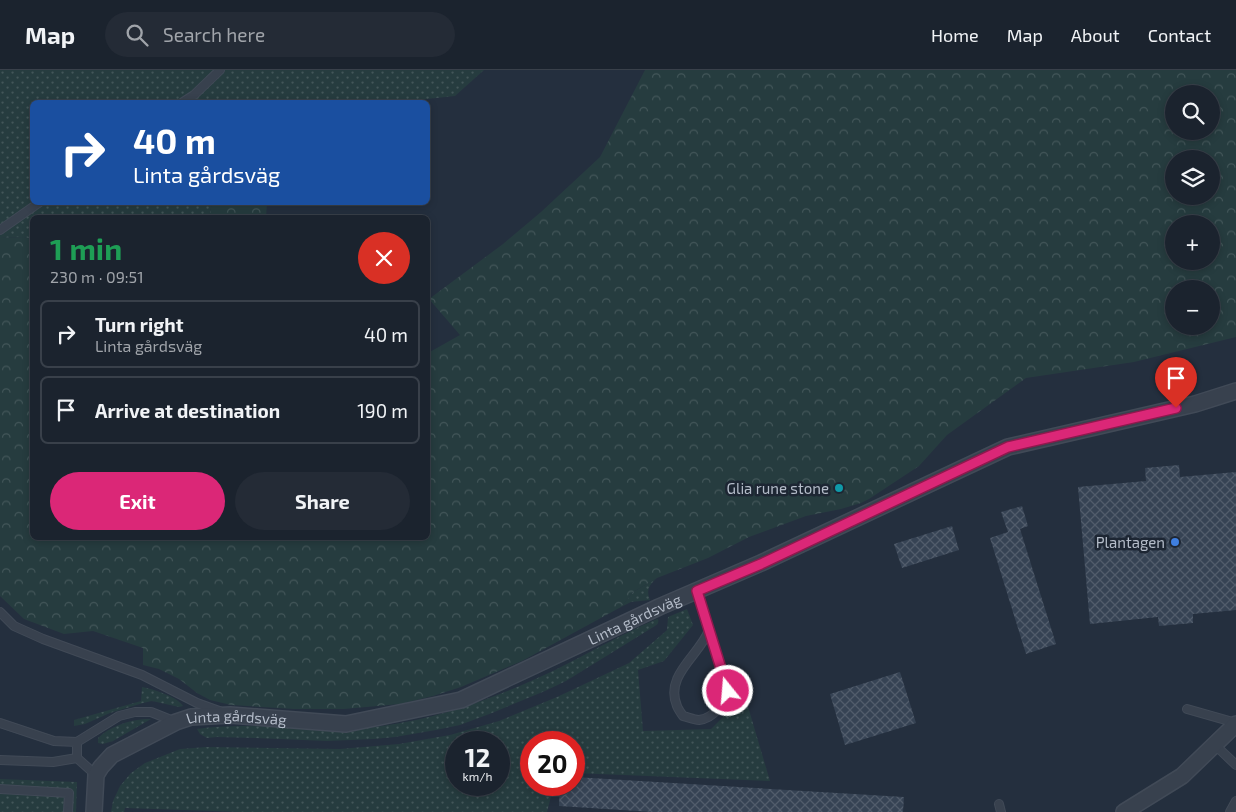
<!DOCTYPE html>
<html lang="en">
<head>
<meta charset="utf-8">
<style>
	:root { --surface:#1b232e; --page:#242b36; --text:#f1f3f6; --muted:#a0a4aa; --line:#39404a; --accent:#db2777 }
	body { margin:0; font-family:"Exo 2",sans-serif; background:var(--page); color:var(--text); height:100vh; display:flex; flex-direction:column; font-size:19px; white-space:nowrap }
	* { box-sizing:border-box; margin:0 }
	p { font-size:16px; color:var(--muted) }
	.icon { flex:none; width:28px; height:28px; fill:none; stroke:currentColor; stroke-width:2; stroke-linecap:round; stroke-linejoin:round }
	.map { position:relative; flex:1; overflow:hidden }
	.details { position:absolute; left:30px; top:145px; width:400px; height:325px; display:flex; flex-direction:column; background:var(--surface); border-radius:8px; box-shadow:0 2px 8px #0003,0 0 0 1px var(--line) }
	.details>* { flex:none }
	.top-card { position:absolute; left:30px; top:30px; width:400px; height:105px; border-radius:8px; box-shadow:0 2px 8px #0003,0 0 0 1px var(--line); background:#1a4fa0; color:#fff; overflow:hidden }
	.tools { position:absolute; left:1165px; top:15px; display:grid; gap:10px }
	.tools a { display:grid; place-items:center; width:55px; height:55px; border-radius:50%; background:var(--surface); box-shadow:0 2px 8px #0003,0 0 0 1px var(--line); font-size:25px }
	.speed { position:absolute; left:445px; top:661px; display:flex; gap:10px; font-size:25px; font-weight:700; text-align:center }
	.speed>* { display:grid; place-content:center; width:65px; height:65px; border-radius:50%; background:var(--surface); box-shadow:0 2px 8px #0003,0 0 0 1px var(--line); line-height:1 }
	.speed small { font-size:12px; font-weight:400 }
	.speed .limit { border:8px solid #d22; background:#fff; color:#111 }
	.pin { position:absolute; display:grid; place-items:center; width:42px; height:42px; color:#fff; margin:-51px -21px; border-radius:50% 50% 50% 0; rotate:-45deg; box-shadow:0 0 5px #0007 }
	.pin .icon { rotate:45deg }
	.me { position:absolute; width:55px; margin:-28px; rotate:343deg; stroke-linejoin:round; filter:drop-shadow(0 0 4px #0008) }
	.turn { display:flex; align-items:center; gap:18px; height:105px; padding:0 20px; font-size:22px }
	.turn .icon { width:65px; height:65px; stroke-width:2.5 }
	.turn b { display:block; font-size:35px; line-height:42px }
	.round { display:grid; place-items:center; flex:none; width:52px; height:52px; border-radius:26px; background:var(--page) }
	.head { display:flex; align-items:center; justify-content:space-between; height:85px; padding:0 20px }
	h1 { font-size:30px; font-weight:700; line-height:38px; color:#1e9e55 }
	.button { display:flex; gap:10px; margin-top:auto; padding:10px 20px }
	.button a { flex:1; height:58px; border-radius:30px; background:var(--accent); color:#fff; font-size:20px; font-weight:700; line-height:58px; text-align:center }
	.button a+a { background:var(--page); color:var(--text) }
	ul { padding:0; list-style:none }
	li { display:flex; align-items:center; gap:15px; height:68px; margin:0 10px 8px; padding:0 10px; border:2px solid var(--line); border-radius:8px }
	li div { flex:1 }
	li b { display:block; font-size:19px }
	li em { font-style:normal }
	header { display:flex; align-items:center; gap:30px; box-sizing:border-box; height:70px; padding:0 25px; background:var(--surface); border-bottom:1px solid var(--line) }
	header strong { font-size:24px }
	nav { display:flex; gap:28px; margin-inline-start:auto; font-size:18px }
	.search { width:350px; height:45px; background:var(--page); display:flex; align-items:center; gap:12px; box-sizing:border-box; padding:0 18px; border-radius:28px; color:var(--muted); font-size:19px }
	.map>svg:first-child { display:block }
	.grass { fill:url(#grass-dots); fill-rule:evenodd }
	.forest { fill:url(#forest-crowns); fill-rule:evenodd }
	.building { fill:url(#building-cross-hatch) }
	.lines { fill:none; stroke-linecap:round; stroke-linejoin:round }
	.lane-casing { stroke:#414a57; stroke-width:10 }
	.street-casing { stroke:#414a57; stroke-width:18 }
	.lane { stroke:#38414e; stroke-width:8 }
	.street { stroke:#38414e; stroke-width:15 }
	.route-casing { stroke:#8e194d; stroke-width:12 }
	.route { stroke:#db2777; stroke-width:9 }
	.culture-dot { fill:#0f9aa8; stroke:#1d2633; stroke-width:2 }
	.shop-dot { fill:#3f7fe0; stroke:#1d2633; stroke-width:2 }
	.labels { text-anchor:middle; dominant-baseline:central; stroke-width:5; stroke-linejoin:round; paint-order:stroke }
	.poi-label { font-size:15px; fill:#b4bcc9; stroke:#1d2633; text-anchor:end }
	.street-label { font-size:15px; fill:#b4bcc9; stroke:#1d2633 }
</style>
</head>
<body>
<header>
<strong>Map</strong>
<div class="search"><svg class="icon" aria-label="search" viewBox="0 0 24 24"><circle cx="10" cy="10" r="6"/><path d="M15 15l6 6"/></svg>Search here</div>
<nav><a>Home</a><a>Map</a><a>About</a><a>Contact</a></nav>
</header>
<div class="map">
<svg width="1236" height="742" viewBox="0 0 1236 742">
	<defs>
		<pattern id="grass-dots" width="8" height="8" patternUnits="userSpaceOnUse" patternTransform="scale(1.25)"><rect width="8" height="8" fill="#263c3f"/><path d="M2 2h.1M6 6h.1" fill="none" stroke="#435659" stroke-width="1.8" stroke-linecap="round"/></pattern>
		<pattern id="forest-crowns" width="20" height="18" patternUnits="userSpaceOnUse" patternTransform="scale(1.25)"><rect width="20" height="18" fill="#263c3f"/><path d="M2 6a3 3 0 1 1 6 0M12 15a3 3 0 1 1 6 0" fill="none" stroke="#435659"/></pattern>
		<pattern id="building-cross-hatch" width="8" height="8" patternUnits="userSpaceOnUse" patternTransform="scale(1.25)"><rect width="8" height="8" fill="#364354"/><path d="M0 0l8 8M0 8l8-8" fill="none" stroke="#515c6b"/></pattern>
	</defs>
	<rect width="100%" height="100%" fill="#242f3e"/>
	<!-- grass -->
	<path class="grass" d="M 0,0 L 484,0 L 455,26 L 399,32 L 32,32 L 32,132 L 212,133 L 209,147 L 32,148 L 32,169 L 24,167 L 0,168 Z
		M 657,508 C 649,515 646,520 650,530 L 631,532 L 621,537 L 633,522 Z
		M 687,539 L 693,555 L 664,591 L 638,600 L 643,661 L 711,659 L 725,645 L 735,633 L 741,613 L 770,711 L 574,703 L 574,672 L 531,672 L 531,715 L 554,715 L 547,742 L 242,742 L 125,738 L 124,742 L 111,742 L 113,731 L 120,716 L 131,703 L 145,693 L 180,679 L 207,677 L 340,679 L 399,674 L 450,665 L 499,651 L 557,627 L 629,593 L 667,560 L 668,547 ZM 499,672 L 499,715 L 456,715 L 456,672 Z
		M 657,549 L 658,549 C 659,553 658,554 655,556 L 566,611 L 545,621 L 492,643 L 460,655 L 436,660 L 395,667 L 374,669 L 327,671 L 255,668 L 217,667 L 207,668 L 200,664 L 197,659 C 258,650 321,665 382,656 C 445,647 498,627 555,600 C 589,583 622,564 657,549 Z
		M 142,617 C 153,619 178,627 183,636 L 179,637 L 152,631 L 143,633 L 110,643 L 85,654 L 74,656 L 74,650 L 141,631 Z
		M 145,649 L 151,649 L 113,671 L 103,674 L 98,673 L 98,668 C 109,657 129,650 145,649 Z
		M 0,709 L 77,712 L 76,742 L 0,742 Z"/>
	<!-- forest -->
	<path class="forest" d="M 645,0 L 1236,0 L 1236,267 L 1134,292 L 1026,308 L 947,365 L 919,396 L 869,429 L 861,433 L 841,439 L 806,446 L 749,467 L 708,488 L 657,508 L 633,522 L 621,537 L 522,591 L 461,617 L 433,626 L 400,634 L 344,639 L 294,639 L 231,635 L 210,630 L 197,623 L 179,609 L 159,599 L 143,595 L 143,578 L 93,561 L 64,564 L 24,549 L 0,526 L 0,168 L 24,167 L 32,169 L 32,468 L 428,468 L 428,283 L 460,265 L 429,229 L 503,174 L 541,142 L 600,87 ZM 1174,24 L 1211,24 L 1211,61 L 1174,61 ZM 1174,89 L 1211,89 L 1211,126 L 1174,126 ZM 1174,154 L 1211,154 L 1211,191 L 1174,191 ZM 1174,219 L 1211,219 L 1211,256 L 1174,256 Z
		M 212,133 L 267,133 L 266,147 L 209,147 Z"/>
	<!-- building -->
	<path class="building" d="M 1179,395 L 1180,407 L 1236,402 L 1236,540 L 1193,544 L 1193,553 L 1159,556 L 1158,547 L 1090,554 L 1078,417 L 1146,411 L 1145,398 Z
		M 1022,436 L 1028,456 L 1020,459 L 1056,574 L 1026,584 L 990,468 L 1008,462 L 1001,442 Z
		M 952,456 L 959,480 L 902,498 L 894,474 Z
		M 900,602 L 916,653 L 845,675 L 830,624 Z
		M 574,707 L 904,727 L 903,742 L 653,742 L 559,736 L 560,715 L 574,715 Z"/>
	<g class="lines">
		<!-- lane casing -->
		<g class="lane-casing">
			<path id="lane" d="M 183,32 L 194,25 L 220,0
				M 0,160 L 40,132
				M 697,521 L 728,621 C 722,634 715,648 699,650 C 694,650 688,647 683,646 C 681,643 678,639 677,636 C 664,605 700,585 709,560
				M 0,542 L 14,556 L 43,569 L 142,605 L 197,633 L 222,642
				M 1187,639 L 1236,653
				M 0,653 L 54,671 L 77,672 L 119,646 L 135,642 L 151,642 L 176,652
				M 77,672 L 77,688 L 96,705
				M 1214,674 L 1236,695
				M 0,690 L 53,692 L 77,688
				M 0,719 L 69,723 L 68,742
				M 999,734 L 1001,742
				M 1230,742 L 1236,731"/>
		</g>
		<!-- street casing -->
		<g class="street-casing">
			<g id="street">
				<path id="s1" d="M 94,742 L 96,705 L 101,697 L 112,685 L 176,652 L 191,647 L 230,645 L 346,654 L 461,630 L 659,537 L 761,493 L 1008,377 L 1195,334 L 1236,321"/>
				<path d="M 1124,742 L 1182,706 L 1236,654"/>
			</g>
		</g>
		<!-- lane -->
		<use href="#lane" class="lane"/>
		<!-- street -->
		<use href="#street" class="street"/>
	</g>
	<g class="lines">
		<!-- route casing -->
		<g class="route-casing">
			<path id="route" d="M 728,621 L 697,521 L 761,494 L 1008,377 L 1176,338"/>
		</g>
		<!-- route -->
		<use href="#route" class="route"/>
	</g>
	<!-- markers -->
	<circle class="culture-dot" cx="839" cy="418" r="5"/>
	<circle class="shop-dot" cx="1175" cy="472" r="5"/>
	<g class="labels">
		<!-- poi labels -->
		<g class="poi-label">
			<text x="829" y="418">Glia rune stone</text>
			<text x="1165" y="472">Plantagen</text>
		</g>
		<!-- street labels -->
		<g class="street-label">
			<text stroke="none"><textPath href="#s1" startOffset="615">Linta gårdsväg</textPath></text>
			<text stroke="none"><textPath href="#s1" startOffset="196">Linta gårdsväg</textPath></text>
		</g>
	</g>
</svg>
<div class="tools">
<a><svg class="icon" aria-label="search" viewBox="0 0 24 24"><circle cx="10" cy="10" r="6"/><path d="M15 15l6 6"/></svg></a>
<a><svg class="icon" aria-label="layers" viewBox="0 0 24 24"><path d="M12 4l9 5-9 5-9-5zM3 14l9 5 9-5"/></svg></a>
<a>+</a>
<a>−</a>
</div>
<div class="speed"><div>12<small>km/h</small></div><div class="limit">20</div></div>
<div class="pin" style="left:1176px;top:338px;background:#d93025"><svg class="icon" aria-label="arrive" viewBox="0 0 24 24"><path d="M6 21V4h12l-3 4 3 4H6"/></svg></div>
<svg class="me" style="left:728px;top:621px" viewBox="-20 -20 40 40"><circle r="17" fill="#db2777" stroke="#fff" stroke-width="3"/><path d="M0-11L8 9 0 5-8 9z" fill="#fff"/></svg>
<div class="top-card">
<div class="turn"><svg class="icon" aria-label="right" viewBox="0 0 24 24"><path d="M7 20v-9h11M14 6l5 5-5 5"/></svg><div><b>40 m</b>Linta gårdsväg</div></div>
</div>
<section class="details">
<div class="head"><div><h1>1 min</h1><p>230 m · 09:51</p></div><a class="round" style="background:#d93025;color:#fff"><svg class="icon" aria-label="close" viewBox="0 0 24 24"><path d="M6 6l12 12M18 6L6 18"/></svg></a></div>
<ul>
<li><svg class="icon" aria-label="right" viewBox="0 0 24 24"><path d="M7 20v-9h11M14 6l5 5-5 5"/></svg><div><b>Turn right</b><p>Linta gårdsväg</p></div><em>40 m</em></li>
<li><svg class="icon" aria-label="arrive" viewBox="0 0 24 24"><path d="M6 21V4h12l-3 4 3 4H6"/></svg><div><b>Arrive at destination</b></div><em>190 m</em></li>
</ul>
<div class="button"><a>Exit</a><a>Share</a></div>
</section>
</div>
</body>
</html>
